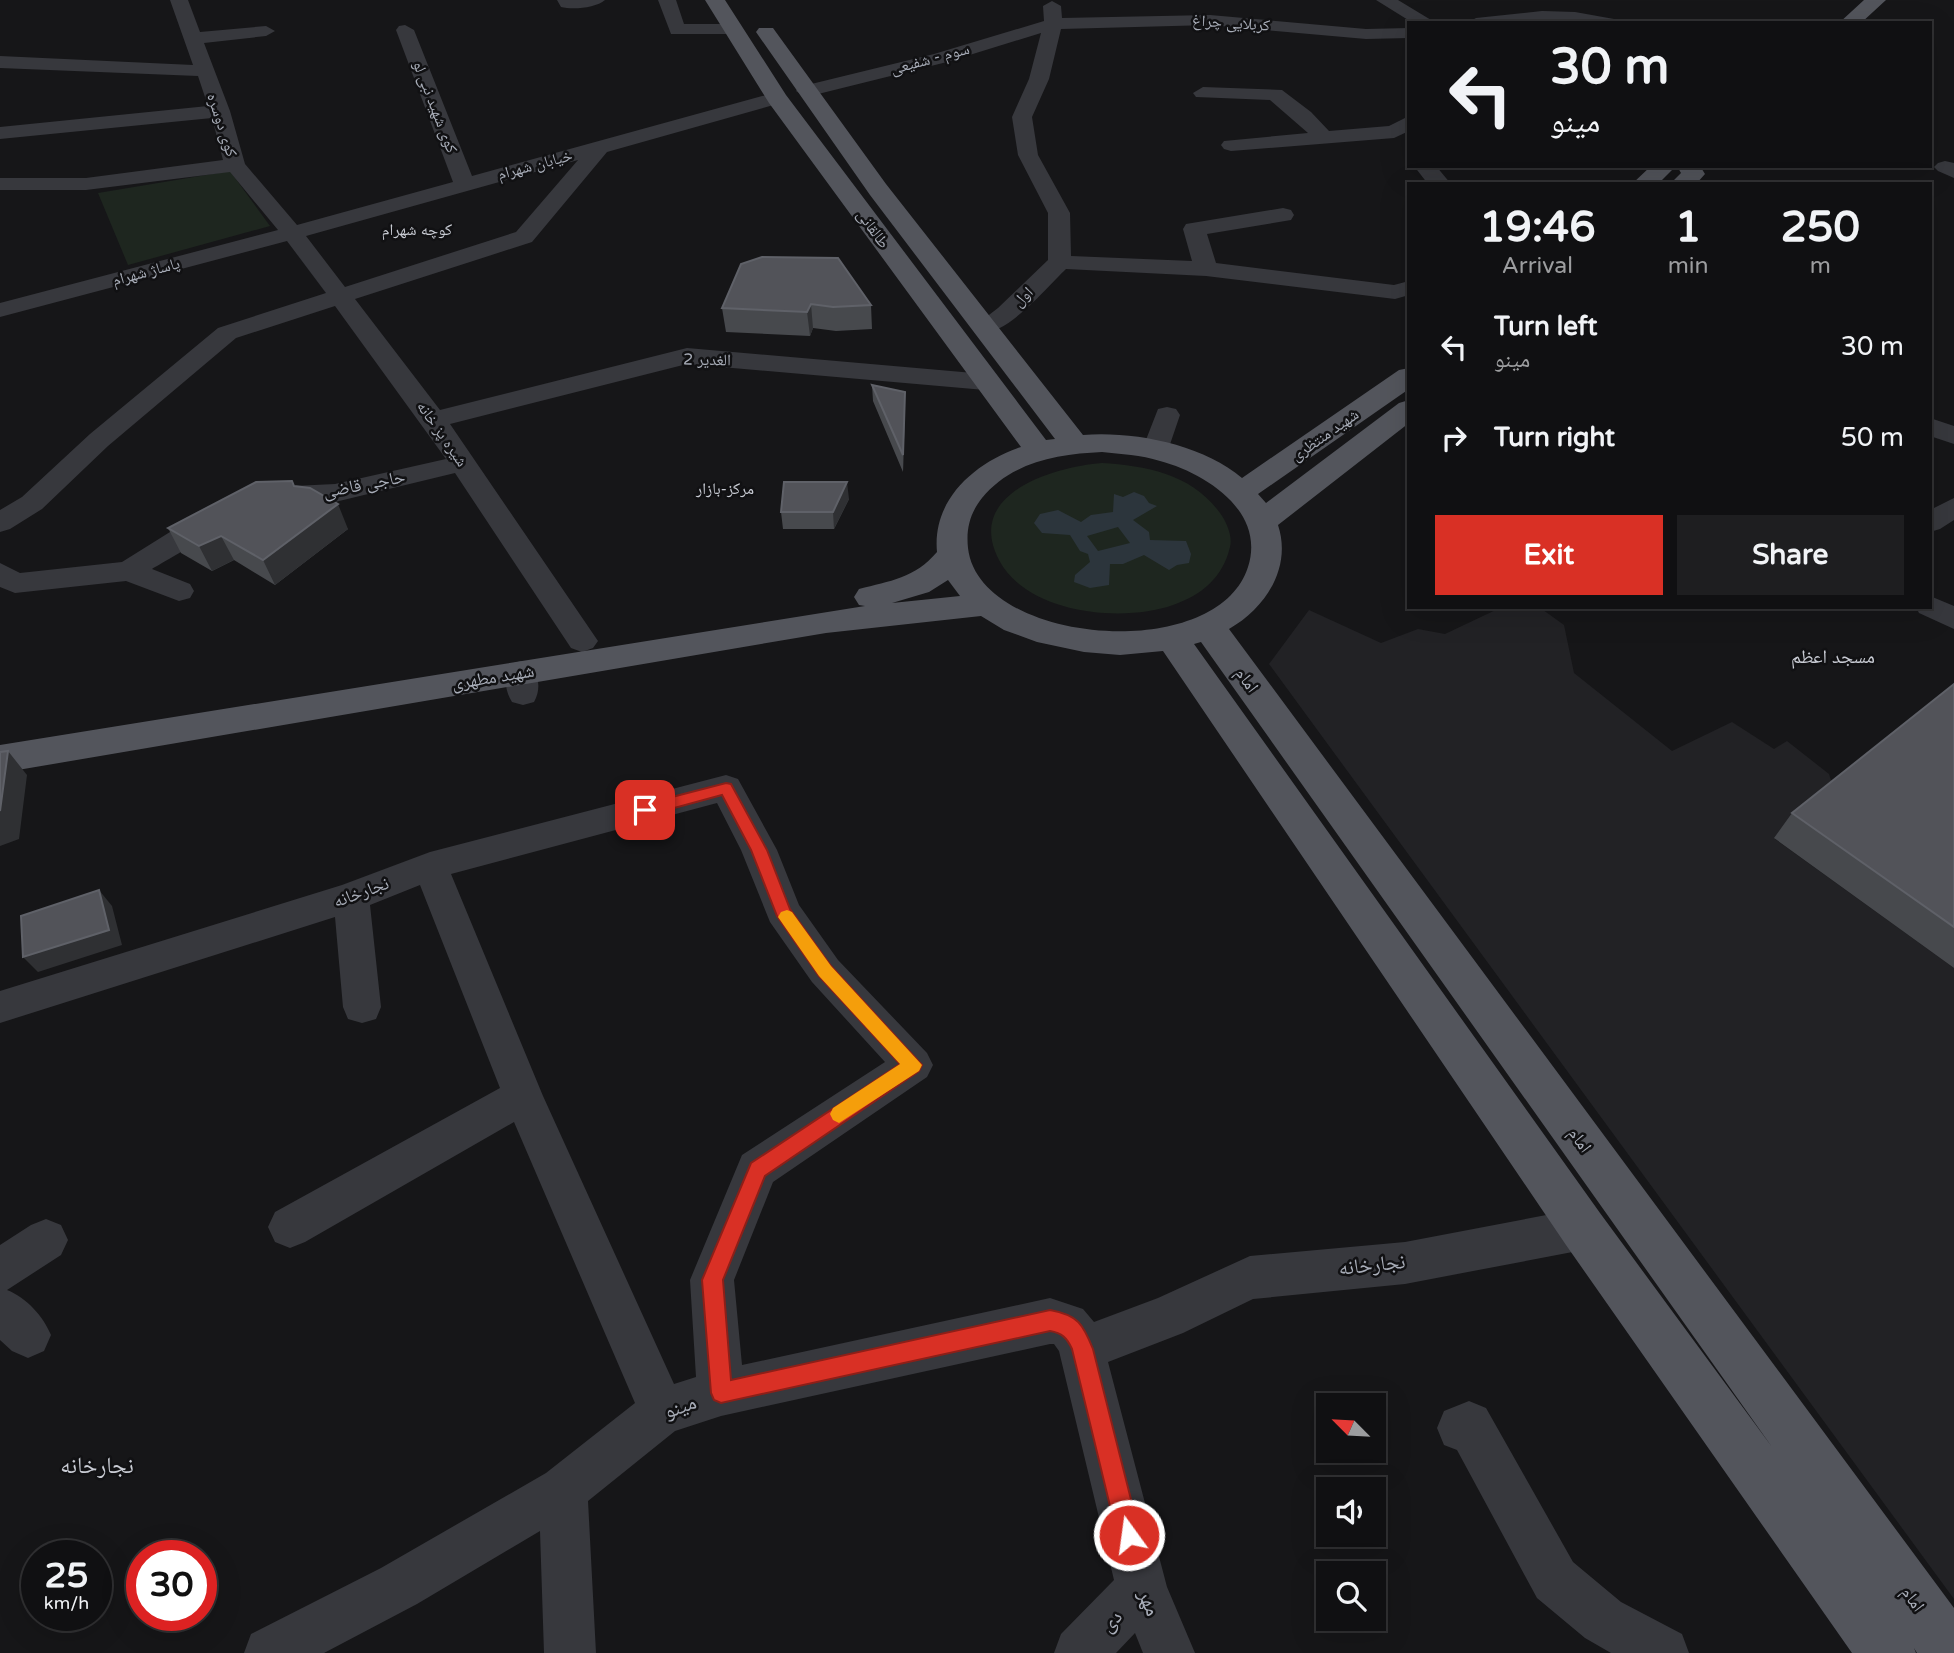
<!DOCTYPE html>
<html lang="en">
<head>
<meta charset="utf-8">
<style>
	:root { --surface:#101012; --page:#1e1e20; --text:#f1f3f6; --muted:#9c9d9f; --line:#303032; --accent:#d93025 }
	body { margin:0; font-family:"Varela Round","Noto Naskh Arabic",sans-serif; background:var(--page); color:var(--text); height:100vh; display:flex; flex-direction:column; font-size:26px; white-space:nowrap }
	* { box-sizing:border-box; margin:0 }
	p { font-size:23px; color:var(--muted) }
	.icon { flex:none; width:38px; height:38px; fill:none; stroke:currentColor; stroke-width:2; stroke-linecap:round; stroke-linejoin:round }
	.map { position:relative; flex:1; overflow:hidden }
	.side { position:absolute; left:1407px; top:182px; width:525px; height:427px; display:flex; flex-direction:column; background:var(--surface); border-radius:0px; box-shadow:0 7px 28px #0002,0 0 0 2px var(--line) }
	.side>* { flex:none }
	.banner { position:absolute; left:1407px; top:21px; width:525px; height:147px; border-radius:0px; box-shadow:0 7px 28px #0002,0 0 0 2px var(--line); background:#101012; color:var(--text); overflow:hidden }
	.needle { width:46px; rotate:294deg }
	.tools { position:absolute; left:1316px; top:1393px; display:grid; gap:14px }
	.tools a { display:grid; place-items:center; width:70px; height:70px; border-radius:0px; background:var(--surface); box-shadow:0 7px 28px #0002,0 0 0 2px var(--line); font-size:35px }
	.speed { position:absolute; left:21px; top:1540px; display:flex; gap:14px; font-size:35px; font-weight:700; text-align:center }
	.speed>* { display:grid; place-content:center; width:91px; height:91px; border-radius:50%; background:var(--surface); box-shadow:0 7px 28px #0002,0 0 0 2px var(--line); line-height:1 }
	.speed small { font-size:18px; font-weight:400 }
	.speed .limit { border:10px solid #d22; background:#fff; color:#111 }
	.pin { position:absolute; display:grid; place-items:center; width:60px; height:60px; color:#fff; margin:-30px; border-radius:14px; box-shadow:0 4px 10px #0006 }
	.me { position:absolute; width:77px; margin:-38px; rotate:346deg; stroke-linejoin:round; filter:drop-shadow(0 0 5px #0008) }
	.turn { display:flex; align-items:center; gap:24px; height:147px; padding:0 28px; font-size:32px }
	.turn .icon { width:91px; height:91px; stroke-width:2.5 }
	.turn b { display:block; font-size:49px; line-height:60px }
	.eta { display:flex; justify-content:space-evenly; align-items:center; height:119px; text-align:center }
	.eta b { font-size:42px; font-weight:800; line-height:49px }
	.primary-button { display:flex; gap:14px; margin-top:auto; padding:14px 28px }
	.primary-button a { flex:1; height:80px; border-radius:0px; background:var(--accent); color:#fff; font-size:28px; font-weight:800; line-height:80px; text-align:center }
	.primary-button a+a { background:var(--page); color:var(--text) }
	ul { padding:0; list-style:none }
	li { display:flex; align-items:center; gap:21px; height:91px; padding:0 28px }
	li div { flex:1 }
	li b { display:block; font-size:26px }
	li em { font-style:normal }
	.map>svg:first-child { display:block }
	.built { fill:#222225 }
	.green { fill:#1e261f }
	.water { fill:#2c353c; fill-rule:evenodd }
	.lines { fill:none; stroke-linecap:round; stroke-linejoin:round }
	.minor { fill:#37383d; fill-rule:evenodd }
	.major { fill:#53555c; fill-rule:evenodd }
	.wall { fill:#47494d }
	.shaded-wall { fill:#2f3033 }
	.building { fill:#525359; stroke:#5f6168; stroke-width:2 }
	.route { fill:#d93025; stroke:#8d1f18; stroke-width:2 }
	.slow { fill:#f59e0b }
	.labels { text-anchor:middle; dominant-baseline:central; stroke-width:5; stroke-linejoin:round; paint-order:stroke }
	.far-street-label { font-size:16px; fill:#a8adb8; stroke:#111113 }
	.far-neighbourhood-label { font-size:16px; fill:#c9ccd4; stroke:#111113 }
	.street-label { font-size:18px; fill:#a8adb8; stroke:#111113 }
	.neighbourhood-label { font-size:19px; fill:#c9ccd4; stroke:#111113 }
	.near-street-label { font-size:21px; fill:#a8adb8; stroke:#111113 }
	.near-neighbourhood-label { font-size:23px; fill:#c9ccd4; stroke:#111113 }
</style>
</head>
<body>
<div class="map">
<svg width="1954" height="1653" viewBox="0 0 1954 1653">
	<rect width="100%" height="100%" fill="#161618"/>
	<!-- built -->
	<path class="built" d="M 1502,607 L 1539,607 L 1564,625 L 1574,673 L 1672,751 L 1732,722 L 1774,749 L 1787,741 L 1829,774 L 1834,790 L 1775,839 L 1954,968 L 1954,1599 L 1269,664 L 1309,610 L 1381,643 L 1418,629 L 1445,634 Z"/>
	<!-- green -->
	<path class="green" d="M 230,171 L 270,226 L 128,265 L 98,193 Z
		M 1102,463 C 1147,466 1192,474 1220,513 C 1226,521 1233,536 1230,547 C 1223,577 1202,595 1173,605 C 1123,623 1027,614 999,560 C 964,493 1054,467 1102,463 Z"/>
	<!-- water -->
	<path class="water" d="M 1134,492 L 1144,496 L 1149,503 L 1157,506 L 1133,520 L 1149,532 L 1150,540 L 1186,541 L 1191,554 L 1189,563 L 1177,565 L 1169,570 L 1144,555 L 1123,564 L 1110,564 L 1109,585 L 1090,588 L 1074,582 L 1075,575 L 1090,562 L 1088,554 L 1080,551 L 1070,535 L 1042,533 L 1034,523 L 1040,514 L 1058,510 L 1081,522 L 1091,515 L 1113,512 L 1114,494 L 1123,497 ZM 1118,527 L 1130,543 L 1098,551 L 1087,536 Z"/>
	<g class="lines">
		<!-- minor -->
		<path class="minor" d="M 170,0 L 188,0 L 200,32 L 266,26 L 275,31 L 266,36 L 204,43 L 230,111 L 245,164 L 297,225 L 453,182 L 396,30 L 399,26 L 405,25 L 414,30 L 472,176 L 777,92 L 787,98 L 784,102 L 607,152 L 532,242 L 355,299 L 440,410 L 687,348 L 985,374 L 994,377 L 998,382 L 994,387 L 985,390 L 687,364 L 450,424 L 598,641 L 593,648 L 582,652 L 571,648 L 455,473 L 335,502 L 273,505 L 263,502 L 259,496 L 263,490 L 273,487 L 335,484 L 446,459 L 335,306 L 236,338 L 108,446 L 42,509 L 10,529 L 0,532 L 0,510 L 22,497 L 90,434 L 218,328 L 326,293 L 287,241 L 0,317 L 0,303 L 278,230 L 230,172 L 86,190 L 0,190 L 0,178 L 86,178 L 223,160 L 212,118 L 0,139 L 0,127 L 208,106 L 198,76 L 0,68 L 0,56 L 193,65 ZM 578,160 L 516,232 L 345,287 L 306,236 Z
			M 557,0 L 605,0 C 596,8 573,10 561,7 Z
			M 658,0 L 676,0 L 684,24 L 734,24 L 743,29 L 734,34 L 671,34 Z
			M 1376,0 L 1398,0 L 1436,23 L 1413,23 Z
			M 1052,1 L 1061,6 L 1062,18 L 1210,15 L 1366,29 L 1409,28 L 1409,38 L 1366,39 L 1210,25 L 1061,29 L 1049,79 L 1032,117 L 1038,155 L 1070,213 L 1071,256 L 1192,261 L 1183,229 L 1186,224 L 1283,208 L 1291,210 L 1294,215 L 1291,220 L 1207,234 L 1216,263 L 1394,285 L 1409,281 L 1409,295 L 1395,299 L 1206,276 L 1066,269 C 1046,288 1004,340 975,333 L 972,328 L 998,308 L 1048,260 L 1048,213 L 1018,155 L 1012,117 L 1029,79 L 1041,33 L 947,62 L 806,97 L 796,91 L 799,87 L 934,54 L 1044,21 L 1043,6 Z
			M 1542,11 L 1575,12 L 1614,19 L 1617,23 L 1467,23 L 1476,18 Z
			M 1203,87 L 1282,90 L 1311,112 L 1329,131 L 1389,126 L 1409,116 L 1409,131 L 1394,138 L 1231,151 L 1224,149 L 1221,145 L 1224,141 L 1308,133 L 1270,100 L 1196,97 L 1193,93 Z
			M 1945,161 L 1954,163 L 1954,178 L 1938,171 L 1934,167 L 1938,163 Z
			M 1414,166 L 1436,166 L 1451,184 L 1428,184 Z
			M 1167,407 L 1176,409 L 1180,415 L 1166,456 L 1156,458 L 1146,456 L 1142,450 L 1158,409 Z
			M 1930,418 L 1954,426 L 1954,444 L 1930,436 Z
			M 1954,498 L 1954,520 L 1940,529 L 1930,532 L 1930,510 Z
			M 216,510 L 226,513 L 230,519 C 224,528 167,560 152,569 L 190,584 L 194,591 L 190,598 L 179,601 L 126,581 L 15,593 L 0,587 L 0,563 L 20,573 L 122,562 L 178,527 Z
			M 1930,596 L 1954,606 L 1954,629 L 1919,613 L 1916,607 L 1930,607 Z
			M 521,661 L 532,664 C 539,676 541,690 534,702 L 523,705 L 512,702 C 505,691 503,676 510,664 Z
			M 726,775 L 738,779 L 777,850 L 799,905 L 838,960 L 927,1053 L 933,1065 L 927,1077 L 773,1182 L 734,1280 L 742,1365 L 1050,1298 L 1083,1309 L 1094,1322 L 1158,1298 L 1250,1256 L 1405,1242 L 1583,1208 L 1598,1214 L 1605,1229 L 1598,1244 L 1583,1250 L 1405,1284 L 1253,1299 L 1183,1333 L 1108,1362 L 1167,1587 L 1195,1653 L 1143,1653 L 1135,1633 L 1116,1653 L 1054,1653 L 1061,1634 L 1114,1580 L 1059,1351 L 1054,1344 L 1050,1344 L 721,1416 L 675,1431 L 588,1501 L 596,1653 L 544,1653 L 540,1531 L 417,1604 L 324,1653 L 244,1653 L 251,1634 L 381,1568 L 546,1473 L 635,1403 L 514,1122 L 305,1242 L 290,1248 L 275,1242 L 268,1227 L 275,1212 L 500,1088 L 420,885 L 370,905 L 381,1007 L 376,1019 L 362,1023 L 348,1019 L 343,1007 L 335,917 L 0,1023 L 0,991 L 342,885 L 430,852 ZM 717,803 L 741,850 L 770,922 L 812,982 L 885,1062 L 742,1155 L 690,1280 L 696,1377 L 674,1384 L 543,1096 L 451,874 Z
			M 46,1219 L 61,1225 L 68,1240 L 61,1255 L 7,1290 C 27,1298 43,1316 51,1335 L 44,1351 L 28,1358 L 12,1351 L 0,1340 L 0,1245 L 31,1225 Z
			M 1469,1401 L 1486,1408 L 1573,1562 L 1621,1602 L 1682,1634 L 1689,1653 L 1611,1653 L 1585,1638 L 1537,1598 L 1457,1450 L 1444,1445 L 1437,1428 L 1444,1411 Z"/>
		<!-- major -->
		<path class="major" d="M 705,0 L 725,0 L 786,95 L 1046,440 L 1055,439 L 870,195 L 756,32 L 759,28 L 773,28 L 886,184 L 1083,435 C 1133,431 1202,444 1242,478 L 1399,370 L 1409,368 L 1409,389 L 1258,494 L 1266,503 L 1399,403 L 1409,400 L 1409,423 L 1278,525 C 1292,567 1266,608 1229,629 L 1954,1608 L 1954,1653 L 1917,1653 L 1914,1648 L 1916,1653 L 1852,1653 L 1566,1245 L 1163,651 L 1120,655 L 1084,652 L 1037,642 L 1004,630 L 981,616 L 826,633 L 0,773 L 0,745 L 865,606 L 859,605 L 854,597 L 859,589 C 890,581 915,578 937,552 C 932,500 974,463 1021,447 L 769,103 ZM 1102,452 C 1121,454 1141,455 1160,461 C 1205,473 1266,511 1248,567 C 1217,665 979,645 968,548 C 966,529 970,513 982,498 C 1011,462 1058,454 1102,452 ZM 948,580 L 960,596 L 892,603 L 929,592 ZM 1201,642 L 1772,1447 L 1600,1213 L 1194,644 Z
			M 1864,0 L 1886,0 L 1861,23 L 1839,23 Z
			M 1651,166 L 1676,166 L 1658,184 L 1632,184 Z
			M 1677,166 L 1700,166 L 1705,174 L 1696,184 L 1670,184 L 1681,173 Z"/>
	</g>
	<!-- wall -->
	<path class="wall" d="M 741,264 L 871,305 L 872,329 L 836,331 L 813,328 L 810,336 L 726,332 L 722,308 Z
		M 872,385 L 905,408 L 903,472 L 873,401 Z
		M 295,486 L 348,529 L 275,585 L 234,560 L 212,571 L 181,553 L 168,528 Z
		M 849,499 L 834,529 L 783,529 L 781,512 Z
		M 1954,684 L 1954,968 L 1774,838 L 1792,813 Z"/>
	<!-- shaded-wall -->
	<path class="shaded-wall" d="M 811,304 L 813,328 L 810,336 L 807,312 Z
		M 905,392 L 905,408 L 903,472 L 903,455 Z
		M 847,482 L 849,499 L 834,529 L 833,512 Z
		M 338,504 L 348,529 L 275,585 L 263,560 Z
		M 221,536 L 234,560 L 212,571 L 199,546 Z
		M 8,751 L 27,775 L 19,839 L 0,846 L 0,811 Z
		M 99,890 L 112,906 L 122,945 L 38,972 L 23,957 Z"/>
	<!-- building -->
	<path class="building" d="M 762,257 L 838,258 L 871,305 L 833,307 L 811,304 L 807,312 L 722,308 L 741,264 Z
		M 872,385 L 905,392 L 903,455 Z
		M 292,481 L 294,486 L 310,488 L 338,504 L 263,560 L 221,536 L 199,546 L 168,528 L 256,482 Z
		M 784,482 L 847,482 L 833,512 L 781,512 Z
		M 1954,684 L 1954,927 L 1792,813 Z
		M 8,751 L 0,811 L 0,752 Z
		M 99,890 L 109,930 L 23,957 L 21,916 Z"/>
	<!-- route -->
	<path class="route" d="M 726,783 L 731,784 L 767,850 L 790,909 L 831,966 L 922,1065 L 919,1071 L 765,1176 L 723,1280 L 731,1380 L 1050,1310 C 1078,1315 1083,1324 1093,1349 L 1140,1535 L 1137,1543 L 1129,1546 L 1121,1543 L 1117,1535 L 1072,1349 C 1067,1338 1062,1333 1050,1331 L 721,1403 L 714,1400 L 711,1393 L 702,1280 L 751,1163 L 900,1064 L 819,976 L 777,916 L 751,850 L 722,795 L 645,816 L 638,810 L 645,804 Z"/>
	<!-- slow -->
	<path class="slow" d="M 787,910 L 792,912 L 831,966 L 922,1065 L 919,1071 L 839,1123 L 833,1120 L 830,1114 L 833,1108 L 900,1064 L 819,976 L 778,917 L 781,912 Z"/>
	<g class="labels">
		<!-- far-street labels -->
		<g class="far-street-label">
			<text transform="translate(1231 23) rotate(4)">کربلایی چراغ</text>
			<text transform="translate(930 59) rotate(-15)">سوم - شفیعی</text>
			<text transform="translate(435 107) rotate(69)">کوی شهید نبی لو</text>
			<text transform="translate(222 125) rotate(72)">کوی دوسره</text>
			<text transform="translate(535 165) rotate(-15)">خیابان شهرام</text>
			<text transform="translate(873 229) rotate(54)">طالقانی</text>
			<text transform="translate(146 272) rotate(-15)">پاساژ شهرام</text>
			<text transform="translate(1023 297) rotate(-44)">اول</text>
			<text transform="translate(707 360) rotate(1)">2 الغدیر</text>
			<text transform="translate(442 434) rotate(55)">شیره پز خانه</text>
			<text transform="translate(1325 435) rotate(-35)">شهید منتظری</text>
		</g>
		<!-- far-neighbourhood labels -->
		<g class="far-neighbourhood-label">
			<text x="417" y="230">کوچه شهرام</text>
			<text x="725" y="489">مرکز-بازار</text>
		</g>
		<!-- street labels -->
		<g class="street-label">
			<text transform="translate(364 484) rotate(-11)">حاجی قاضی</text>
			<text transform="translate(493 677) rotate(-9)">شهید مطهری</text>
			<text transform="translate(1247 680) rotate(54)">امام</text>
			<text transform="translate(361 892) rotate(-20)">نجارخانه</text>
			<text transform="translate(1580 1140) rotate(54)">امام</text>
			<text transform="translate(1913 1599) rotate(54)">امام</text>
		</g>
		<!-- neighbourhood labels -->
		<g class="neighbourhood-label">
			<text x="1833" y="657">مسجد اعظم</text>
		</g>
		<!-- near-street labels -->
		<g class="near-street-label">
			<text transform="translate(1372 1265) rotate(-6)">نجارخانه</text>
			<text transform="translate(680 1407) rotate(-20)">مینو</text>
			<text transform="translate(1149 1603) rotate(69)">مهر</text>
			<text transform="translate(1111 1621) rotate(-46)">دی</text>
		</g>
		<!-- near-neighbourhood labels -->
		<g class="near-neighbourhood-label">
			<text x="97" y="1466">نجارخانه</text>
		</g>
	</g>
</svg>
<div class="tools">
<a><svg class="needle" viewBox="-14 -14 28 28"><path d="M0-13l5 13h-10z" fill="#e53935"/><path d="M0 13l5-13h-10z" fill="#9c9d9f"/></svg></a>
<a><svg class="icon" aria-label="sound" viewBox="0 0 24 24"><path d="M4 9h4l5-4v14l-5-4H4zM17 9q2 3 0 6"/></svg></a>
<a><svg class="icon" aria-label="search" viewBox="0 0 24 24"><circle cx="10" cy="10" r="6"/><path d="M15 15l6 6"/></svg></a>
</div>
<div class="speed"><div>25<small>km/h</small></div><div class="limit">30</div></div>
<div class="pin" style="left:645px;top:810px;background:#d93025"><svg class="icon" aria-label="arrive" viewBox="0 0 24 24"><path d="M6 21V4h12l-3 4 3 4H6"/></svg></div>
<svg class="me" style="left:1129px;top:1535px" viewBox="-20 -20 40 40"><circle r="17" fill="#d93025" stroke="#fff" stroke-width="3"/><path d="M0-11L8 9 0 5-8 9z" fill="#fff"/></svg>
<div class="banner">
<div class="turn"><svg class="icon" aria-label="left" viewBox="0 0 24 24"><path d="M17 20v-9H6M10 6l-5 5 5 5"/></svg><div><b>30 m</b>مینو</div></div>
</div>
<section class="side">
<div class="eta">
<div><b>19:46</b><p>Arrival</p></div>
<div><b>1</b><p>min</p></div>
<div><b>250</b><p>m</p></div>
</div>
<ul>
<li><svg class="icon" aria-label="left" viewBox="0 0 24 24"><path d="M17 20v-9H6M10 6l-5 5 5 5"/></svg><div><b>Turn left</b><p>مینو</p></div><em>30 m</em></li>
<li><svg class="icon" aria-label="right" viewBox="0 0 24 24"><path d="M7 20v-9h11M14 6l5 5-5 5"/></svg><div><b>Turn right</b></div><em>50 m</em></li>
</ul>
<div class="primary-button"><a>Exit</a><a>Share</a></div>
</section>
</div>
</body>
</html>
